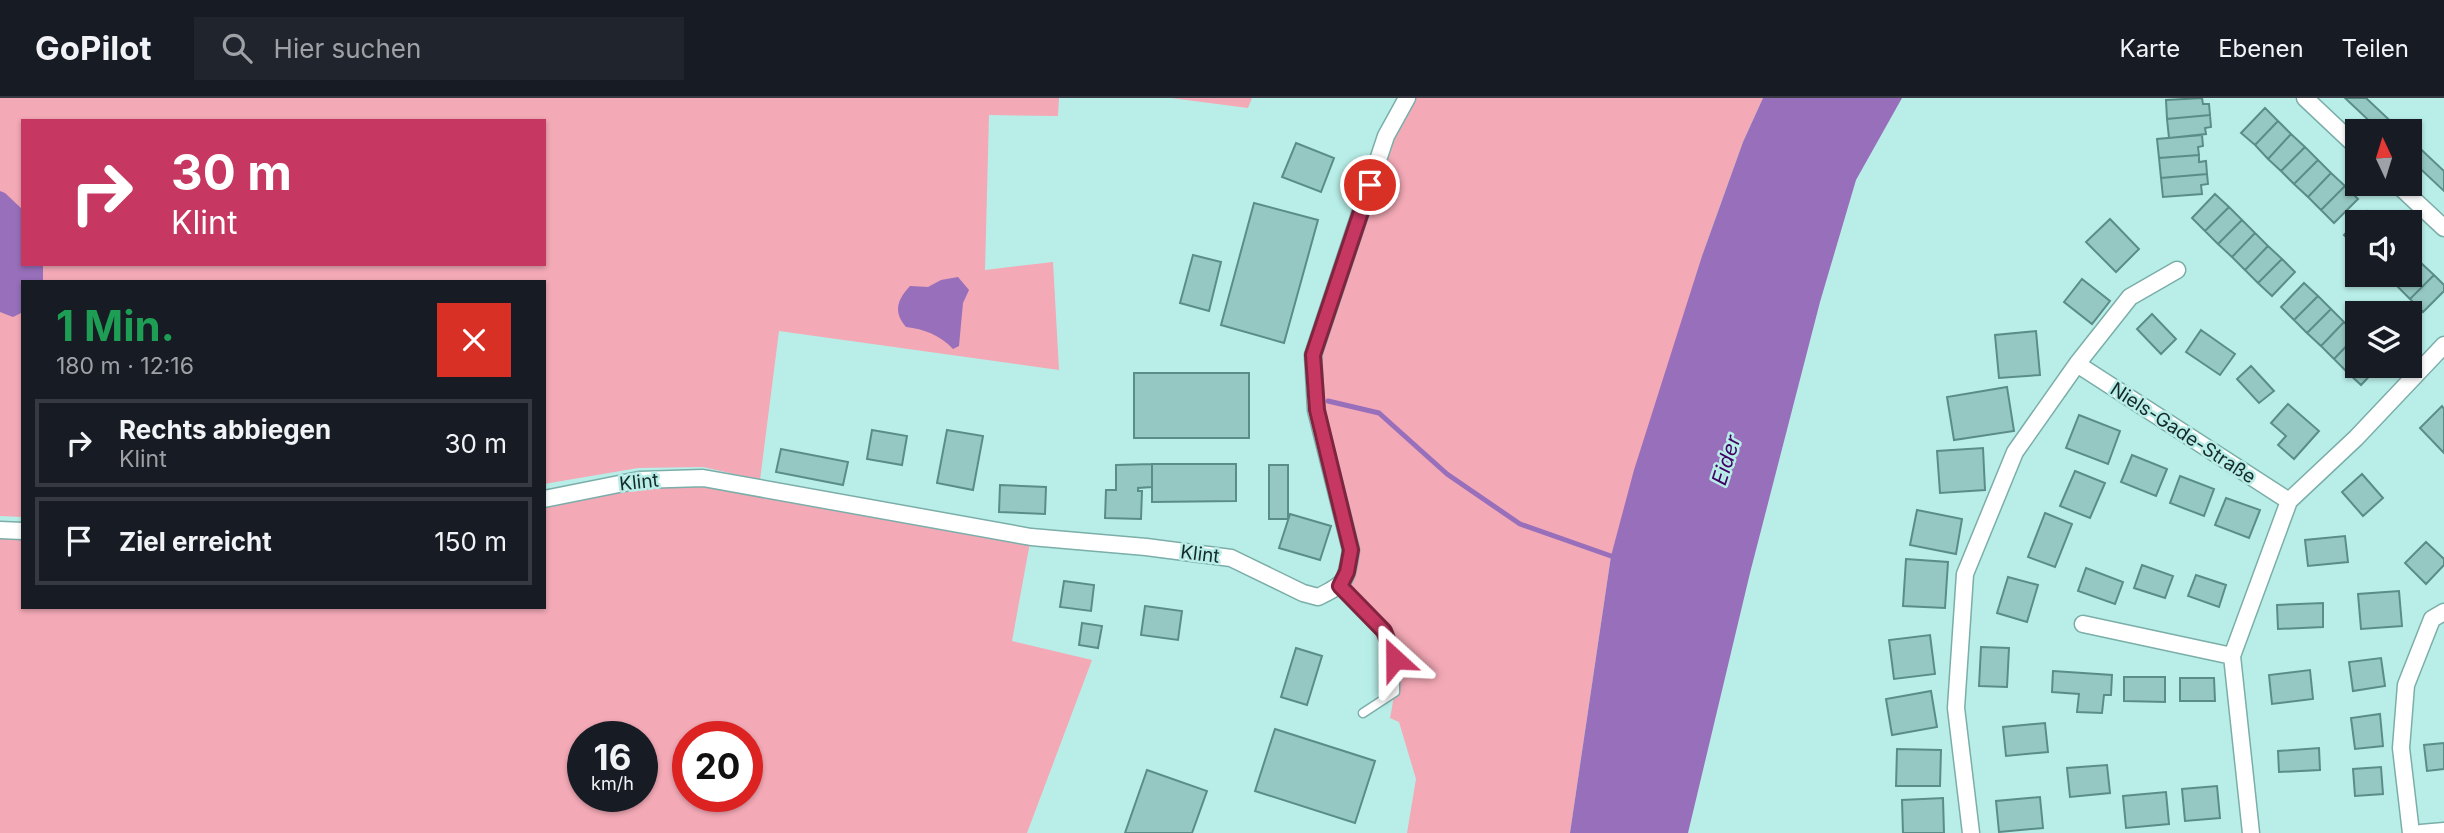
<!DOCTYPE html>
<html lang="de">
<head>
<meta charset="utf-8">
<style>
	:root { --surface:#171b24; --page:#20242c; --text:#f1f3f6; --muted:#9ea1a6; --line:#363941 }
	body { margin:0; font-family:Inter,sans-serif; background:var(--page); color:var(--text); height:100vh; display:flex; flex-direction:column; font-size:26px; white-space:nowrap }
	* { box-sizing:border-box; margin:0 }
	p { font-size:23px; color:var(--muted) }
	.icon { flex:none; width:38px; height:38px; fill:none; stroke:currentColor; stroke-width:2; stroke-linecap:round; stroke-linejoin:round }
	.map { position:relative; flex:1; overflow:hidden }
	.panel { position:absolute; left:21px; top:182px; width:525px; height:329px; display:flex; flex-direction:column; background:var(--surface); border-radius:0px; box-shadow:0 2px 5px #0004 }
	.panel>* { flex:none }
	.top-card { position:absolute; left:21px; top:21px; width:525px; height:147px; border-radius:0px; box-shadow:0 2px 5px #0004; background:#c63761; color:#fff; overflow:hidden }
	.needle { width:46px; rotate:356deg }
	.controls { position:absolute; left:2345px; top:21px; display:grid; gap:14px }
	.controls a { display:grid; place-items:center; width:77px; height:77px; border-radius:0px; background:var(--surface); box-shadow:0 2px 5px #0004; font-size:35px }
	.speed { position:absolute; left:567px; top:623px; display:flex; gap:14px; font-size:35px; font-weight:700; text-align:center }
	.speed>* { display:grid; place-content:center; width:91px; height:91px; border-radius:50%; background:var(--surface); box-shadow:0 2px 5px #0004; line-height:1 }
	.speed small { font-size:18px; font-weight:400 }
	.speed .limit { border:10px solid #d22; background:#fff; color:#111 }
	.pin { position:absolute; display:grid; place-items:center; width:60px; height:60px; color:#fff; margin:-30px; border:4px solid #fff; border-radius:50%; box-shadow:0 2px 7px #0007 }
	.me { position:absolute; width:77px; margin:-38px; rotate:336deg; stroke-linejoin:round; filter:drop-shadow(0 0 5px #0008) }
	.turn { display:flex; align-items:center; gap:24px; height:147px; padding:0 35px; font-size:32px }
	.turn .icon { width:91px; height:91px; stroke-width:2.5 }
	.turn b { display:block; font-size:49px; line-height:60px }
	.round { display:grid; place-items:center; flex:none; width:74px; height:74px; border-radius:0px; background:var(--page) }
	.headline { display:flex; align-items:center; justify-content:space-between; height:119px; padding:0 35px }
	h1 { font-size:42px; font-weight:700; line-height:52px; color:#1e9e55 }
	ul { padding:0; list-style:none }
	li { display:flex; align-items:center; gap:21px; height:88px; margin:0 14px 10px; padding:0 21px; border:4px solid var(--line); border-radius:0px }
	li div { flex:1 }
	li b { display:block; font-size:26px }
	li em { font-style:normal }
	header { display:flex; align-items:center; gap:42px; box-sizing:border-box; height:98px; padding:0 35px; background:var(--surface); border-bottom:2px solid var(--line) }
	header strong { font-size:33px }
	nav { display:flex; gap:38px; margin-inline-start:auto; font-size:24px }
	.search { width:490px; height:63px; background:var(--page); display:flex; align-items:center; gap:18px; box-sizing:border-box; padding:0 24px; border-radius:0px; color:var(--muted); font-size:26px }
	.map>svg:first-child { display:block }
	.green { fill:#f3a9b6; fill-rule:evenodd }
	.water { fill:#976fba }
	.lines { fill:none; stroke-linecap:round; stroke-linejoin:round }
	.stream { stroke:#976fba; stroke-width:5 }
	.building { fill:#95c8c2; stroke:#5b8d88; stroke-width:2 }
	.service-casing { stroke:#7baea9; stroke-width:11 }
	.minor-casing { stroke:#7baea9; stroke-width:19 }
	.service { stroke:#fff; stroke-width:8 }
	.minor { stroke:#fff; stroke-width:16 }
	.route-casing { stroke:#81243f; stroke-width:18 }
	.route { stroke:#c63761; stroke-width:12 }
	.labels { text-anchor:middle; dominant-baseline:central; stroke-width:5; stroke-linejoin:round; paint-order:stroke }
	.street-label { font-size:19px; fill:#152a28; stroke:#b9eee8 }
	.water-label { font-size:21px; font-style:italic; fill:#400163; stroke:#b9eee8 }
</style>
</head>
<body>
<header>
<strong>GoPilot</strong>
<div class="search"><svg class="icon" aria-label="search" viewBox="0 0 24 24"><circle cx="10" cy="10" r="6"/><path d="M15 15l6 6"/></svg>Hier suchen</div>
<nav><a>Karte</a><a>Ebenen</a><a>Teilen</a></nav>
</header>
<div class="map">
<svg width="2444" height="735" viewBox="0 0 2444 735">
	<rect width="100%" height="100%" fill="#b9eee8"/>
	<!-- green -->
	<path class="green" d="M 0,0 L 1059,0 L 1058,18 L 989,17 L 985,172 L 1053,164 L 1059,272 L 779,233 L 760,382 L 703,369 L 638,370 L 544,386 L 544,184 L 23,184 L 23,419 L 0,418 ZM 23,23 L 544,23 L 544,166 L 23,166 Z
		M 1171,0 L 1252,0 L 1248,10 Z
		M 1407,0 L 1763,0 L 1743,44 L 1702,158 L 1611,458 L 1570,735 L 1407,735 L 1416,681 L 1399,624 L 1390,620 C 1396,591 1401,558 1384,532 C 1373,516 1354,502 1340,488 L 1347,474 L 1313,257 Z
		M 703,380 L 1031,439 L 1012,543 L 1092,562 L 1027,735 L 0,735 L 0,432 L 23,433 L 23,509 L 544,509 L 544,401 ZM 583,639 L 642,639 L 642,698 L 583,698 ZM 688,639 L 747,639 L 747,698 L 688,698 Z"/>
	<!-- water -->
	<path class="water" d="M 1763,0 L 1902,0 L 1856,82 L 1820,204 L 1750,475 L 1688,735 L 1570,735 L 1611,458 L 1634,372 L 1702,158 L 1743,44 Z
		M 0,93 L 5,95 L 23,112 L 23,166 L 43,166 L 43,184 L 23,184 L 23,214 L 13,219 L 0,214 Z
		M 958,179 L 969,192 L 963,205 L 959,248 L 953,251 C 940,237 924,231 906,229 C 893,214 897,202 910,188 L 928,189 L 941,182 Z"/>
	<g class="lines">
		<!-- stream -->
		<path class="stream" d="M 1328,303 L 1379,315 L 1447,376 L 1520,426 L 1611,458"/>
	</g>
	<!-- building -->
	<path class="building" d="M 2202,0 L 2203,6 L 2209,6 L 2210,17 L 2167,21 L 2166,2 Z
		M 2345,0 L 2366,0 L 2401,33 L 2380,33 Z
		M 2265,10 L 2278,23 L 2255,47 L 2241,35 Z
		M 2210,17 L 2211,29 L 2205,30 L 2206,36 L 2169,40 L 2167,21 Z
		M 2278,23 L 2291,36 L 2268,61 L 2255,47 Z
		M 2291,36 L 2305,49 L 2281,73 L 2268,61 Z
		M 2202,37 L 2203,48 L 2198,49 L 2199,57 L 2159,60 L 2157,41 Z
		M 2410,41 L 2444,73 L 2444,93 L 2410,61 Z
		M 1296,45 L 1334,60 L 1321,94 L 1282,79 Z
		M 2305,49 L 2318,62 L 2294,86 L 2281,73 Z
		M 2199,57 L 2199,64 L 2206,63 L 2207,76 L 2161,80 L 2159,60 Z
		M 2318,62 L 2331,75 L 2308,99 L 2294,86 Z
		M 2331,75 L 2345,88 L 2321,112 L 2308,99 Z
		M 2207,76 L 2208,86 L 2201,87 L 2202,96 L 2163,99 L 2161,80 Z
		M 2345,88 L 2358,101 L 2334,125 L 2321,112 Z
		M 2215,96 L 2229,109 L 2205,133 L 2192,120 Z
		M 1254,105 L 1318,122 L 1284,245 L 1221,227 Z
		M 2229,109 L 2242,122 L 2218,146 L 2205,133 Z
		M 2367,113 L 2379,124 L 2357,124 L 2357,150 L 2344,137 Z
		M 2110,121 L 2139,151 L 2116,174 L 2086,144 Z
		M 2242,122 L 2255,135 L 2232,159 L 2218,146 Z
		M 2255,135 L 2268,148 L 2245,172 L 2232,159 Z
		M 2268,148 L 2282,161 L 2258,185 L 2245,172 Z
		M 2410,154 L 2420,164 L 2410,175 Z
		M 1193,157 L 1221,164 L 1209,213 L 1180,205 Z
		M 2282,161 L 2295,174 L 2272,198 L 2258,185 Z
		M 2420,164 L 2434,177 L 2410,201 L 2397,188 Z
		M 2385,177 L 2408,177 L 2397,188 Z
		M 2434,177 L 2444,187 L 2444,193 L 2423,214 L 2410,201 Z
		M 2082,181 L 2110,203 L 2092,226 L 2064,204 Z
		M 2304,185 L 2318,198 L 2294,222 L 2281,209 Z
		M 2318,198 L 2331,211 L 2307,235 L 2294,222 Z
		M 2331,211 L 2344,224 L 2321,248 L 2307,235 Z
		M 2152,216 L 2176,241 L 2161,256 L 2137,231 Z
		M 2344,224 L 2357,237 L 2334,261 L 2321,248 Z
		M 2201,232 L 2235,256 L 2220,277 L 2186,254 Z
		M 2036,233 L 2040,277 L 1999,280 L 1995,237 Z
		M 2357,237 L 2357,264 L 2347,274 L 2334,261 Z
		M 2357,264 L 2357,268 L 2379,268 L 2361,287 L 2347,274 Z
		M 2251,268 L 2274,293 L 2259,305 L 2237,281 Z
		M 1134,275 L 1249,275 L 1249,340 L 1134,340 Z
		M 2007,289 L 2014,333 L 1954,342 L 1947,299 Z
		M 2288,306 L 2319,333 L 2294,361 L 2278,347 L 2286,338 L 2271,325 Z
		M 2442,308 L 2444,311 L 2444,355 L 2420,330 Z
		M 2079,317 L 2120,333 L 2108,366 L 2066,350 Z
		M 872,332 L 907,338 L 902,367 L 867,361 Z
		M 947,332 L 983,338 L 973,392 L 937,385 Z
		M 1983,350 L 1985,392 L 1940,395 L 1937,353 Z
		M 781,351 L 848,364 L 843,387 L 776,374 Z
		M 2132,357 L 2167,371 L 2156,398 L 2121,384 Z
		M 1152,366 L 1152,389 L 1138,390 L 1138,393 L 1142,393 L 1141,421 L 1105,420 L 1106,392 L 1116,392 L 1116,367 Z
		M 1152,366 L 1236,366 L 1236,403 L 1152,404 Z
		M 1269,367 L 1288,367 L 1288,421 L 1269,421 Z
		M 2075,373 L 2105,385 L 2090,420 L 2060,408 Z
		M 2362,376 L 2383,400 L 2363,418 L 2342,394 Z
		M 2180,378 L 2214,391 L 2204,418 L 2170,405 Z
		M 1000,387 L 1046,389 L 1045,416 L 999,414 Z
		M 2226,400 L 2260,412 L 2249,440 L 2215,427 Z
		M 1917,412 L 1962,421 L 1956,456 L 1910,447 Z
		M 2045,415 L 2072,426 L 2055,469 L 2028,459 Z
		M 1290,416 L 1331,428 L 1320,462 L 1279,450 Z
		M 2345,438 L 2348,464 L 2308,468 L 2305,442 Z
		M 2426,444 L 2444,461 L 2444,467 L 2426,486 L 2405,465 Z
		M 1906,461 L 1948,464 L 1945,510 L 1903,508 Z
		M 2142,467 L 2173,478 L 2165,500 L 2134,490 Z
		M 2086,470 L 2123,484 L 2115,506 L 2078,493 Z
		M 2196,477 L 2226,487 L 2219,509 L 2188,498 Z
		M 2008,479 L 2038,487 L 2027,524 L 1997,515 Z
		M 1064,483 L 1094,487 L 1091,513 L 1060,509 Z
		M 2399,493 L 2402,528 L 2361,531 L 2358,496 Z
		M 2323,505 L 2323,529 L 2278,531 L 2277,507 Z
		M 1145,508 L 1182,513 L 1178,542 L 1141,537 Z
		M 1082,525 L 1102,528 L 1098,550 L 1079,547 Z
		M 1930,537 L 1935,576 L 1894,581 L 1889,542 Z
		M 1981,549 L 2009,550 L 2007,589 L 1979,588 Z
		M 1296,550 L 1322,558 L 1307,607 L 1281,599 Z
		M 2381,560 L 2385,588 L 2353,593 L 2349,564 Z
		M 2310,572 L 2313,601 L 2272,606 L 2269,577 Z
		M 2053,573 L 2112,577 L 2111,597 L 2104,597 L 2102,615 L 2077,614 L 2079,596 L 2052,594 Z
		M 2124,579 L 2165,579 L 2165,604 L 2124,603 Z
		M 2180,580 L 2214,580 L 2215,603 L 2180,603 Z
		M 1931,593 L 1937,629 L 1892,637 L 1886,601 Z
		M 2380,616 L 2383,648 L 2355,651 L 2351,620 Z
		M 2045,625 L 2048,654 L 2006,658 L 2003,629 Z
		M 1275,631 L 1375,663 L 1355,725 L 1255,693 Z
		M 2444,645 L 2444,671 L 2427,673 L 2424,647 Z
		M 2319,650 L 2320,672 L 2279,674 L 2278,653 Z
		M 1897,651 L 1941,652 L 1940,688 L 1896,688 Z
		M 2107,667 L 2110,695 L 2070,699 L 2067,670 Z
		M 2381,669 L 2383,696 L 2355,698 L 2353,671 Z
		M 1147,672 L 1207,693 L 1192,735 L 1125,735 Z
		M 2217,688 L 2220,720 L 2185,723 L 2182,691 Z
		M 2166,694 L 2169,726 L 2126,730 L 2123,698 Z
		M 2040,699 L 2043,730 L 1999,734 L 1996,703 Z
		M 1943,700 L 1944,735 L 1903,735 L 1902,702 Z"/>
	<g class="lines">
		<!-- service casing -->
		<g class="service-casing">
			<path id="service" d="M 1340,488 L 1384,533 L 1395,561 L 1395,594 L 1363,615"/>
		</g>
		<!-- minor casing -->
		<g class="minor-casing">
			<path id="minor" d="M 2305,0 L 2357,49
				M 2397,86 L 2444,130
				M 2077,266 L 2130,199 L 2177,172
				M 544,401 L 639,382 L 703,380 L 1031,439 L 1146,449 L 1231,460 L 1303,495 L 1318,499 C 1347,485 1346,483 1351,452 L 1316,312 L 1313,257 L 1386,38 L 1407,0
				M 0,432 L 23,433
				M 2083,526 L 2232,558
				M 1971,735 L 1956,610 L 1965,476 L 2015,354 L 2077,266 L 2289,403
				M 2251,735 L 2232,558 L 2289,403 L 2356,340 L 2444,247
				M 2411,735 L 2401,650 L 2406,587 L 2432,521 L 2444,514
				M 2421,735 L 2444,733"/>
		</g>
		<!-- service -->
		<use href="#service" class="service"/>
		<!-- minor -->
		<use href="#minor" class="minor"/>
	</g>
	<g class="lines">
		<!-- route casing -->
		<g class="route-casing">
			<path id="route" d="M 1370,87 L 1313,257 L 1317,312 L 1351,452 L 1347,474 L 1340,488 L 1384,533 L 1395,561"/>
		</g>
		<!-- route -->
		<use href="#route" class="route"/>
	</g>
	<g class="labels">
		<!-- street labels -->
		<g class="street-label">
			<text transform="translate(2183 335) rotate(33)">Niels-Gade-Straße</text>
			<text transform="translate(639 384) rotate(-6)">Klint</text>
			<text transform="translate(1200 456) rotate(7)">Klint</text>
		</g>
		<!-- water labels -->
		<g class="water-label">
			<text transform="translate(1726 362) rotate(-72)">Eider</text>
		</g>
	</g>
</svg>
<div class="controls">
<a><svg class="needle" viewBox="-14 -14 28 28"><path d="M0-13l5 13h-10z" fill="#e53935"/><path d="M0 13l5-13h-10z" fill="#9ea1a6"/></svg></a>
<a><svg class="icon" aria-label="sound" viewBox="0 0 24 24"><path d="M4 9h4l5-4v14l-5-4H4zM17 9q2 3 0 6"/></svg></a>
<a><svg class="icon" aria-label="layers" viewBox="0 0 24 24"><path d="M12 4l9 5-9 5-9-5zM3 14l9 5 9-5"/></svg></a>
</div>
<div class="speed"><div>16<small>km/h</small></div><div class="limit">20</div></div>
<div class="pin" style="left:1370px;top:87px;background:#d93025"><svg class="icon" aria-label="arrive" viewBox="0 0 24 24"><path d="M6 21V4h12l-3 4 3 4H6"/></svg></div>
<svg class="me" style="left:1395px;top:561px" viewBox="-20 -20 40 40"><path d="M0-17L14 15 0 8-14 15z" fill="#c63761" stroke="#fff" stroke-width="4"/></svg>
<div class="top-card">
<div class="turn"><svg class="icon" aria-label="right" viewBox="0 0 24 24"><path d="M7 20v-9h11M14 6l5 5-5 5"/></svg><div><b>30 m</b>Klint</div></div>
</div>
<section class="panel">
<div class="headline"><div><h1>1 Min.</h1><p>180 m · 12:16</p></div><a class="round" style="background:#d93025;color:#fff"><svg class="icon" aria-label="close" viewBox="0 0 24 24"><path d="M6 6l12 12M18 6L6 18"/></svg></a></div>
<ul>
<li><svg class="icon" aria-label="right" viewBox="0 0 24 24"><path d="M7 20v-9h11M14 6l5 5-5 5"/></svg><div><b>Rechts abbiegen</b><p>Klint</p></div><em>30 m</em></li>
<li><svg class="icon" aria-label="arrive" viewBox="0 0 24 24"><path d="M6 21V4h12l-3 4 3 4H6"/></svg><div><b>Ziel erreicht</b></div><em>150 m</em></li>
</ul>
</section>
</div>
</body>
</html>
